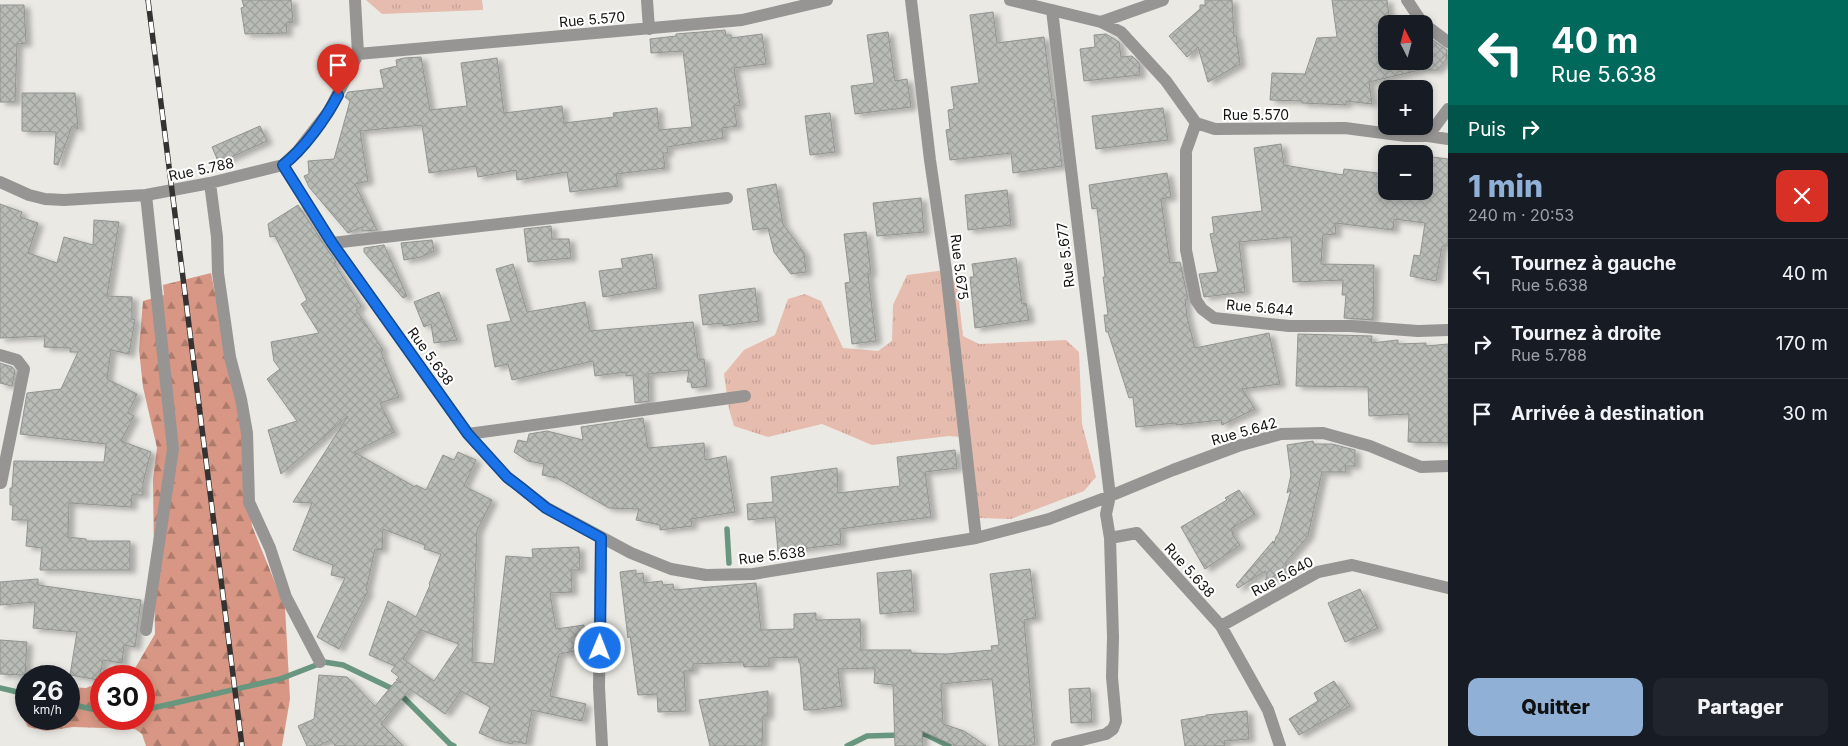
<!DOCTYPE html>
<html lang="fr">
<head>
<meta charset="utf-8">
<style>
	:root { --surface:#171b24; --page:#20242c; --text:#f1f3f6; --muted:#9ea1a6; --line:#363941; --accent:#90b0d6 }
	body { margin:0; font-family:Inter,sans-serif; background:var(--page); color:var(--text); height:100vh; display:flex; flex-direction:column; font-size:19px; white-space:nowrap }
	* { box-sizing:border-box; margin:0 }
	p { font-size:16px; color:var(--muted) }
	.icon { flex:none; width:28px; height:28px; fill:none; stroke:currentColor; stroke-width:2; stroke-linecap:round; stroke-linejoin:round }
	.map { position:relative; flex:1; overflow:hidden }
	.side { display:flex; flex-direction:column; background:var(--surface); width:400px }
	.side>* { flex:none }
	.top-card { background:#00695c; color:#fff; overflow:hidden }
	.needle { width:32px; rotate:354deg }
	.controls { position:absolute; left:1378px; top:15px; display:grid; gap:10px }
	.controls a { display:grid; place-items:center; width:55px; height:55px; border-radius:10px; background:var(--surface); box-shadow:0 2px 8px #0003; font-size:25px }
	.speed { position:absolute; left:15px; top:665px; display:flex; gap:10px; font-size:25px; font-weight:700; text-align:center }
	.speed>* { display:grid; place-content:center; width:65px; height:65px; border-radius:50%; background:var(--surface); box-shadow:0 2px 8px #0003; line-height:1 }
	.speed small { font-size:12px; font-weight:400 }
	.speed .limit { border:8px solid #d22; background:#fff; color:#111 }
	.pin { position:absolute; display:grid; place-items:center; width:42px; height:42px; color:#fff; margin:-51px -21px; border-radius:50% 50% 50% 0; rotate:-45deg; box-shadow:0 0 5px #0007 }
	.pin .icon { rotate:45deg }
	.me { position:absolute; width:55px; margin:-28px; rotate:1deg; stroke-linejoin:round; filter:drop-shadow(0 0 4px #0008) }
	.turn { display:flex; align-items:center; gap:18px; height:105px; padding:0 20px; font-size:22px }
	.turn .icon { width:65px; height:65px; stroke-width:2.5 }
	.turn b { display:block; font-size:35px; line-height:42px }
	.then { display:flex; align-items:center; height:48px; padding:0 20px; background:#0003; gap:10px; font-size:19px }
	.round { display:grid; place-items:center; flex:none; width:52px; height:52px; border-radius:10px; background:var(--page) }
	.summary { display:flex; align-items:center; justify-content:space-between; height:85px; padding:0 20px }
	h1 { font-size:30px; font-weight:800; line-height:38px; color:var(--accent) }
	.button { display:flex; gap:10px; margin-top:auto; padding:10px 20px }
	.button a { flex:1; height:58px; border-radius:10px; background:var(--accent); color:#111; font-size:20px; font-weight:800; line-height:58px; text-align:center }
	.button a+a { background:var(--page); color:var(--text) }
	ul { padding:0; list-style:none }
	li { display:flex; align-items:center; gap:15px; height:70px; padding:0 20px; border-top:1px solid var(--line) }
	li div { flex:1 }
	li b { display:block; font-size:19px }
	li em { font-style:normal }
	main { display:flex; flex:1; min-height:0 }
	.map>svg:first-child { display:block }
	.grass { fill:url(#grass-tufts) }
	.forest { fill:url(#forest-firs) }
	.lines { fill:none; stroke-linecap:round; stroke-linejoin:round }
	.stream { stroke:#69967e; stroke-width:5.5 }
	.building { fill:url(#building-cross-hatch); stroke:#929490; fill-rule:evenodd; filter:url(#shadow) }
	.minor { stroke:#979593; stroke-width:12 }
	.rail-casing { stroke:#343331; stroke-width:5.5 }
	.rail { stroke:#fff; stroke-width:4; stroke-dasharray:11; stroke-linecap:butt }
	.route-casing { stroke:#114b97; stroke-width:12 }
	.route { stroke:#1a73e8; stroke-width:9 }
	.labels { text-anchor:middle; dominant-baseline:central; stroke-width:4; stroke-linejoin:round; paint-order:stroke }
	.street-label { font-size:14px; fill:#141312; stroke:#fff }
</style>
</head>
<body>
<main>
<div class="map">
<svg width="1448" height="746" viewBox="0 0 1448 746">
	<defs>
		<pattern id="grass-tufts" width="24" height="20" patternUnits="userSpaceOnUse" patternTransform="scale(1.25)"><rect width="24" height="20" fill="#e6bcaf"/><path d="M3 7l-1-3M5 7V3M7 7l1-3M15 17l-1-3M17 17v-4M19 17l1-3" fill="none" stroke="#c4a196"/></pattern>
		<pattern id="forest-firs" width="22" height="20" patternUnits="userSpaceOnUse" patternTransform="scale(1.25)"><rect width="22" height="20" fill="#d79784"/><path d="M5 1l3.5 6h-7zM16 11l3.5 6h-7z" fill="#ad7a6b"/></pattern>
		<pattern id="building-cross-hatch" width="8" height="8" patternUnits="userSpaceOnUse" patternTransform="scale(1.25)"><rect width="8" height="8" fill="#b8bbb6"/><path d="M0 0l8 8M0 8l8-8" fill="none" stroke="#9da09b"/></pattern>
		<filter id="shadow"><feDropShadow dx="5.5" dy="3" stdDeviation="2.5" flood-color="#0004"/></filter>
	</defs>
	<rect width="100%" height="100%" fill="#eae9e4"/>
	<!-- grass -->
	<path class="grass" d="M 366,0 L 482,0 L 483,10 L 382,14 Z
		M 946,270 L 957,284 L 963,336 L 979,344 L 1066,340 L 1079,352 L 1082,424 L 1096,477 L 1084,491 L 1011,519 L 979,518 L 960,437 L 949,436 L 872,445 L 822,424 L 768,437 L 734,426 L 729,409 L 724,374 L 744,350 L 775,335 L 788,299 L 805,294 L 821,301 L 843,348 L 878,351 L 892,341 L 893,305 L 907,275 Z"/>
	<!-- forest -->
	<path class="forest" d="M 211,273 L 240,416 L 252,526 L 285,607 L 290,699 L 282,746 L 146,746 L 142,734 L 135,729 L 73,727 L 46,731 L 28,727 L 19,711 L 26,701 L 26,719 L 69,719 L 69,687 L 86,688 L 101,682 L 101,719 L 144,719 L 144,676 L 116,676 L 134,670 L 155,634 L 153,480 L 157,448 L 143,387 L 139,350 L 143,301 L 164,295 L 163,285 Z"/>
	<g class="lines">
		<!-- stream -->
		<path class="stream" d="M 727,529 L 729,563
			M 0,688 L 26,694
			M 69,704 L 101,711
			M 144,710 L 280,679 L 324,662 L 343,665 L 397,691 L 450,744 L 454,746
			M 917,735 L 925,734 L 949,746
			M 847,746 L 867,736 L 902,735"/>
	</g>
	<!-- building -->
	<path class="building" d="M 242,0 L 291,0 L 293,22 L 286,23 L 287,33 L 245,34 L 241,8 L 244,7 Z
		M 1205,0 L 1232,0 L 1234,36 L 1236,35 L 1240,64 L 1208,82 L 1198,47 L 1187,57 L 1169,36 L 1200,9 L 1200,5 L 1205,5 Z
		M 1332,0 L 1387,0 L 1390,24 L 1386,24 L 1386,61 L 1424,61 L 1424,34 L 1447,50 L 1446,60 L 1437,70 L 1424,70 L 1424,69 L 1369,82 L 1372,104 L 1346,101 L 1346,105 L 1302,103 L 1302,101 L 1270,100 L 1272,73 L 1305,74 L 1317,38 L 1337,37 Z
		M 0,5 L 24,5 L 26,43 L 17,44 L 15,102 L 0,102 Z
		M 993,12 L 997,43 L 1044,37 L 1052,100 L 1054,99 L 1062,166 L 1013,173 L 1011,153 L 950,160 L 946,130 L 950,129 L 948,110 L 954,109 L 951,87 L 979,83 L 970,15 Z
		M 725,30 L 726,35 L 731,35 L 731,38 L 762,34 L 766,64 L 734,68 L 740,105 L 734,106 L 737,126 L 722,128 L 723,138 L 667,147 L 668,153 L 663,153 L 665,168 L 616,174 L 618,186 L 570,192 L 567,172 L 517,180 L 516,170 L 478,177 L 476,166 L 429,173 L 422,125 L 360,131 L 368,181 L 355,184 L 377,230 L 362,231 L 362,227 L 348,233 L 309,187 L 304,176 L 309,174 L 308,161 L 334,159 L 350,101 L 345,97 L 348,92 L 384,88 L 380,70 L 397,66 L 396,60 L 404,58 L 421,57 L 430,110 L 467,106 L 461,63 L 497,58 L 504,113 L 562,106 L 564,123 L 614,117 L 613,113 L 657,108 L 659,130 L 692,127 L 683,51 L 651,53 L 650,39 L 676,36 L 676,34 Z
		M 888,32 L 895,81 L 907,79 L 911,107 L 855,114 L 851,86 L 874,83 L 867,35 Z
		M 1106,34 L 1119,42 L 1121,57 L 1132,56 L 1139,63 L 1140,75 L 1084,81 L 1080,49 L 1095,47 L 1094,35 Z
		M 22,93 L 75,93 L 78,129 L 72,126 L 58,165 L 54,164 L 56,132 L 22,131 Z
		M 1163,108 L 1168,140 L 1096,149 L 1092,116 Z
		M 830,113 L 835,152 L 810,155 L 805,116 Z
		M 260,126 L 267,141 L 225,160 L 225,158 L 218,161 L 212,147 Z
		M 1281,144 L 1284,165 L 1343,175 L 1344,169 L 1386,174 L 1386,191 L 1424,191 L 1424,156 L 1448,159 L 1448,246 L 1442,246 L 1436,281 L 1410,276 L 1414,255 L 1420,256 L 1425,223 L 1394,219 L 1393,230 L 1335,223 L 1336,234 L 1323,235 L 1321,264 L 1374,265 L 1373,320 L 1344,318 L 1346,295 L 1342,295 L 1343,280 L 1293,282 L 1291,237 L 1239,242 L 1245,292 L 1204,297 L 1199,274 L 1218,272 L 1210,234 L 1214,233 L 1212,217 L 1262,211 L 1254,148 Z
		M 1167,173 L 1171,197 L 1161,199 L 1170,263 L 1180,262 L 1188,299 L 1185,299 L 1187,317 L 1195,348 L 1269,333 L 1280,384 L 1242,389 L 1255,409 L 1222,425 L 1221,420 L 1176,425 L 1176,423 L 1136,427 L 1133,397 L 1129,398 L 1108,332 L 1106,332 L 1104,315 L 1108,315 L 1103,277 L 1105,277 L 1097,208 L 1092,209 L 1089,185 Z
		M 776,184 L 783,224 L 804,253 L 806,272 L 791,274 L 774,252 L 768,228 L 753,230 L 747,189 Z
		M 1007,190 L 1011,225 L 968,230 L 965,195 Z
		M 921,198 L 924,232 L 877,236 L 873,203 Z
		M 0,204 L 22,212 L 20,217 L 38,223 L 28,253 L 57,263 L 64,237 L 93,245 L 94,220 L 119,222 L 107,296 L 132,297 L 132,319 L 135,320 L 129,354 L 111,350 L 107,379 L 137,394 L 128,413 L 134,416 L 121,441 L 151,452 L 143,483 L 143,495 L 132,495 L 131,507 L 69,503 L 68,537 L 86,539 L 86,541 L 130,541 L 130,570 L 40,570 L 42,548 L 26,546 L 28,520 L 12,520 L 13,505 L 10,505 L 10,488 L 12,488 L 14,461 L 104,462 L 106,444 L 20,434 L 27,393 L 61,389 L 78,352 L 70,352 L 70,348 L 44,347 L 45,336 L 0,338 Z
		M 298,205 L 336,262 L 334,263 L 361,306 L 356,310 L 383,350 L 381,352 L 399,397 L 380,403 L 394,432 L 354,452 L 415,487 L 416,485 L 426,490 L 443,455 L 454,460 L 458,452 L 476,460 L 464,486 L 492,500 L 477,531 L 472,662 L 494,664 L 506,556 L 533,558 L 532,549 L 579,547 L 580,570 L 571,570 L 572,592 L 550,593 L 556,629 L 584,625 L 587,649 L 559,654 L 550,696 L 586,704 L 582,721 L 532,710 L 526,744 L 513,741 L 512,744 L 496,740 L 479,733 L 490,707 L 461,691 L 445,714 L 410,689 L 381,724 L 403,746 L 335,746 L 331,740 L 317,746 L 307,746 L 298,726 L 314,719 L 319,675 L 347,677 L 375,706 L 395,682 L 401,682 L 396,680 L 399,677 L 391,671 L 395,666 L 369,655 L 388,601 L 416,617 L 430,585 L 429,584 L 441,554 L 424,549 L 425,545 L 383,529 L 382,550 L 375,549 L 366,590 L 368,591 L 339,649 L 317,637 L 345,578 L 331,575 L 333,565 L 293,550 L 312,503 L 293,502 L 348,416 L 281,474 L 268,430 L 297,421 L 267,379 L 280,369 L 274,361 L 271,342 L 319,333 L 301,304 L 307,300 L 275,236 L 270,237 L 268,224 ZM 421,630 L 459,644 L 434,681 L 403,659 Z
		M 551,226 L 552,239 L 569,239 L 571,258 L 528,262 L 524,229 Z
		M 866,232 L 871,273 L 868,274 L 876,341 L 852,344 L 845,283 L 850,282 L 844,234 Z
		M 432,240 L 434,251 L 421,257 L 404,260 L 401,243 Z
		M 384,245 L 407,296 L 403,298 L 364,252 L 364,248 Z
		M 652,254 L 657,288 L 603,297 L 599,271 L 623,268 L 621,259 Z
		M 1016,258 L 1022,304 L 1026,303 L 1029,320 L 975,328 L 970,277 L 974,277 L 972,264 Z
		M 513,264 L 527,312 L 585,302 L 590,331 L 693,322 L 698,359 L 704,359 L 707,386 L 692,388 L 691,382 L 687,382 L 689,370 L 648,374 L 649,401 L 635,403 L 633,375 L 626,376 L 626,372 L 595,376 L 593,361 L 512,380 L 508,364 L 495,367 L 487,325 L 511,321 L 496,269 Z
		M 755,288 L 759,321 L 723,326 L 723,323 L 703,325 L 699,295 Z
		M 439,292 L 457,340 L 434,343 L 431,324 L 424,327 L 414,302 Z
		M 1298,334 L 1372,336 L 1371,343 L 1398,340 L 1398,344 L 1426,343 L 1426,346 L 1448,344 L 1448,443 L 1408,442 L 1409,414 L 1369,416 L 1368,387 L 1296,386 Z
		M 0,363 L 12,367 L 15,371 L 12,386 L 0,383 Z
		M 643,418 L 648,448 L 704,443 L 705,460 L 726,456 L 735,512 L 691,519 L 692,526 L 660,530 L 660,525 L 636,520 L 639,509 L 609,508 L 557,478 L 542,475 L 544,464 L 528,461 L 514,452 L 518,440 L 527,442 L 529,434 L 547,431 L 583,440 L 581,427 Z
		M 1313,441 L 1314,444 L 1332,444 L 1355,450 L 1355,466 L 1345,466 L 1346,472 L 1322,472 L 1308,536 L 1285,563 L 1288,567 L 1272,578 L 1264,586 L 1267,574 L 1265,571 L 1238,588 L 1236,585 L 1273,541 L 1274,544 L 1276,537 L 1279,533 L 1291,490 L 1287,493 L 1291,475 L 1287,445 Z
		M 955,450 L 957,468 L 925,472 L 931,517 L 840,529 L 841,544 L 778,552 L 775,517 L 748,520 L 747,504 L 773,502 L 771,477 L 837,468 L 838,493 L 900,486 L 897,457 Z
		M 1239,490 L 1255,514 L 1231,529 L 1234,533 L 1232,534 L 1240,545 L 1205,569 L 1181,527 L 1227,500 L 1225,498 Z
		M 1030,569 L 1036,618 L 1024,620 L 1035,744 L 1028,746 L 999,746 L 992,679 L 941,684 L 943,724 L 964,731 L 986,746 L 955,746 L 922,731 L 923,746 L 895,746 L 893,685 L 874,683 L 875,668 L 838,669 L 842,706 L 813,710 L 804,710 L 800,663 L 799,663 L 798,657 L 769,658 L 769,666 L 744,667 L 743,662 L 693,664 L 693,671 L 684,671 L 686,711 L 658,712 L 657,694 L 638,695 L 630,636 L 628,638 L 620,572 L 636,570 L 636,574 L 643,573 L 644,583 L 662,581 L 663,585 L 673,584 L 674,590 L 756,583 L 761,630 L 794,629 L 794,614 L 816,613 L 816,620 L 860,619 L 861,650 L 911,650 L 911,653 L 946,654 L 992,650 L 991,646 L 999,645 L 990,574 Z
		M 911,570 L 914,611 L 880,614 L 877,573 Z
		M 38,579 L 38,585 L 141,600 L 135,647 L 124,645 L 122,663 L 103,660 L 99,680 L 70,675 L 77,632 L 33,628 L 35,602 L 0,605 L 0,582 Z
		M 1360,589 L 1378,628 L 1345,642 L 1328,603 Z
		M 0,640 L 27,642 L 25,675 L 0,674 Z
		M 1334,681 L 1350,706 L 1299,735 L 1289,719 L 1318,701 L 1314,693 Z
		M 1090,688 L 1092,722 L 1071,723 L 1069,689 Z
		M 768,691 L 768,716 L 763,716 L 762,746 L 710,746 L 699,700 Z
		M 1247,711 L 1249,739 L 1224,741 L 1225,746 L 1185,746 L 1181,720 L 1206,716 L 1206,715 Z"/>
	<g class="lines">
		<!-- minor -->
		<path class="minor" d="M 647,0 L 649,29
			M 911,0 L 930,160 L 946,270 L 976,538
			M 1010,0 L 1101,22 L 1121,32 L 1166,81 L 1196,123 L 1215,129 L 1345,128 L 1406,136 L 1428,136 L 1448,109
			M 1407,0 L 1423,24
			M 1052,10 L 1110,496 L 1173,470 L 1238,446 L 1281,434 L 1323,433 L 1370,446 L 1421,467 L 1448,466
			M 1101,22 L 1163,0
			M 1424,24 L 1448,42
			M 358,54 L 742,20 L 827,0
			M 1196,123 L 1186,151 L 1186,250 L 1196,300 L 1202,309 L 1214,318 L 1289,326 L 1350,326 L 1418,331 L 1448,330
			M 1428,136 L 1448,139
			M 283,165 L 332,243 L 468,434 L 507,477 L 547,508 L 631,553 L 671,569 L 706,575 L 753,574 L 870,555 L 976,538 L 1049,519 L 1110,496 L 1106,514 L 1110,538 L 1137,533 L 1221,626 L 1268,710 L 1280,746
			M 0,182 L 29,195 L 45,199 L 64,200 L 146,195 L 210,183 L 283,165 L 297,152 L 329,111 L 358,54 L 355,0
			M 210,183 L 217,237 L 218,273 L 230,357 L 241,399 L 247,433 L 249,502 L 270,548 L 286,597 L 320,662
			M 332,243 L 727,198
			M 0,355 L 17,360 L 24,369 L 1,483
			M 468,434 L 745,396
			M 601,537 L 599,687 L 602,746
			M 1221,626 L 1318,572 L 1352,565 L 1448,588
			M 146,630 L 173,449 L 146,195
			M 1057,746 L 1106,734 L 1113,729 L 1116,721 L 1112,677 L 1113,637 L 1110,538"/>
		<!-- rail casing -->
		<g class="rail-casing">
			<path id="rail" d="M 148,0 L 242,746"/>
		</g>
		<!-- rail -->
		<use href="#rail" class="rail"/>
	</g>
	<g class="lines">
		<!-- route casing -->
		<g class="route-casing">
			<path id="route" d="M 338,95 C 326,118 304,149 283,165 L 332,243 L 468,434 L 507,477 L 520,487 L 546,508 L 601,538 L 600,648"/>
		</g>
		<!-- route -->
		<use href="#route" class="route"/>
	</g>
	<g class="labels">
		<!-- street labels -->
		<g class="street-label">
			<text transform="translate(592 19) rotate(-5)">Rue 5.570</text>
			<text x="1256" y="114">Rue 5.570</text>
			<text transform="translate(201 169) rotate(-12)">Rue 5.788</text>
			<text transform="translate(1065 255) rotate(-97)">Rue 5.677</text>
			<text transform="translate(960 267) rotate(83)">Rue 5.675</text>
			<text transform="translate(1260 307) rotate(5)">Rue 5.644</text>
			<text transform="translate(431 356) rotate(54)">Rue 5.638</text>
			<text transform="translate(1244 431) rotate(-16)">Rue 5.642</text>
			<text transform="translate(772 555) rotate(-7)">Rue 5.638</text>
			<text transform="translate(1190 570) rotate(48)">Rue 5.638</text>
			<text transform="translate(1282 576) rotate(-28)">Rue 5.640</text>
		</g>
	</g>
</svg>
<div class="controls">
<a><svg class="needle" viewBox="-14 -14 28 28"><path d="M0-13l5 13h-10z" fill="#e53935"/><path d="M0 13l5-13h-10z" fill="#9ea1a6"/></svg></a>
<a>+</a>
<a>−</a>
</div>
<div class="speed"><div>26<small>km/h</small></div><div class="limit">30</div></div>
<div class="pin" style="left:338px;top:95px;background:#d93025"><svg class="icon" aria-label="arrive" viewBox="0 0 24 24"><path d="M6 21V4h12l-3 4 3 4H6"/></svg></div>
<svg class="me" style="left:600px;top:648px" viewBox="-20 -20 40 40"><circle r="17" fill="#1a73e8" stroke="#fff" stroke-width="3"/><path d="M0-11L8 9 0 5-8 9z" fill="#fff"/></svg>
</div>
<section class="side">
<div class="top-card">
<div class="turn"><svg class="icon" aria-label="left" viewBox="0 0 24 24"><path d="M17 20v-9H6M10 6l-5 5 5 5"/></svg><div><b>40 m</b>Rue 5.638</div></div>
<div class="then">Puis<svg class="icon" aria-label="right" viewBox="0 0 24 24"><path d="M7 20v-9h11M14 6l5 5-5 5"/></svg></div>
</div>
<div class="summary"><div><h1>1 min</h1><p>240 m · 20:53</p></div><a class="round" style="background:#d93025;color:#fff"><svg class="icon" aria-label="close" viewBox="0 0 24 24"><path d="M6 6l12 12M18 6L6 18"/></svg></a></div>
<ul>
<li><svg class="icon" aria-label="left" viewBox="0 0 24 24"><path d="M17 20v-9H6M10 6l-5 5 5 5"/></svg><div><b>Tournez à gauche</b><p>Rue 5.638</p></div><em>40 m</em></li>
<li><svg class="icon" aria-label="right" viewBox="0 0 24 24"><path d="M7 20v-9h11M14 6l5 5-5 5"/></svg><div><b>Tournez à droite</b><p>Rue 5.788</p></div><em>170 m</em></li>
<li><svg class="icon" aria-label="arrive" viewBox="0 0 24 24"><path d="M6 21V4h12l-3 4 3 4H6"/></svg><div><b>Arrivée à destination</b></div><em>30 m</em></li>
</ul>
<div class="button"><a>Quitter</a><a>Partager</a></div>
</section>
</main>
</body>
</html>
